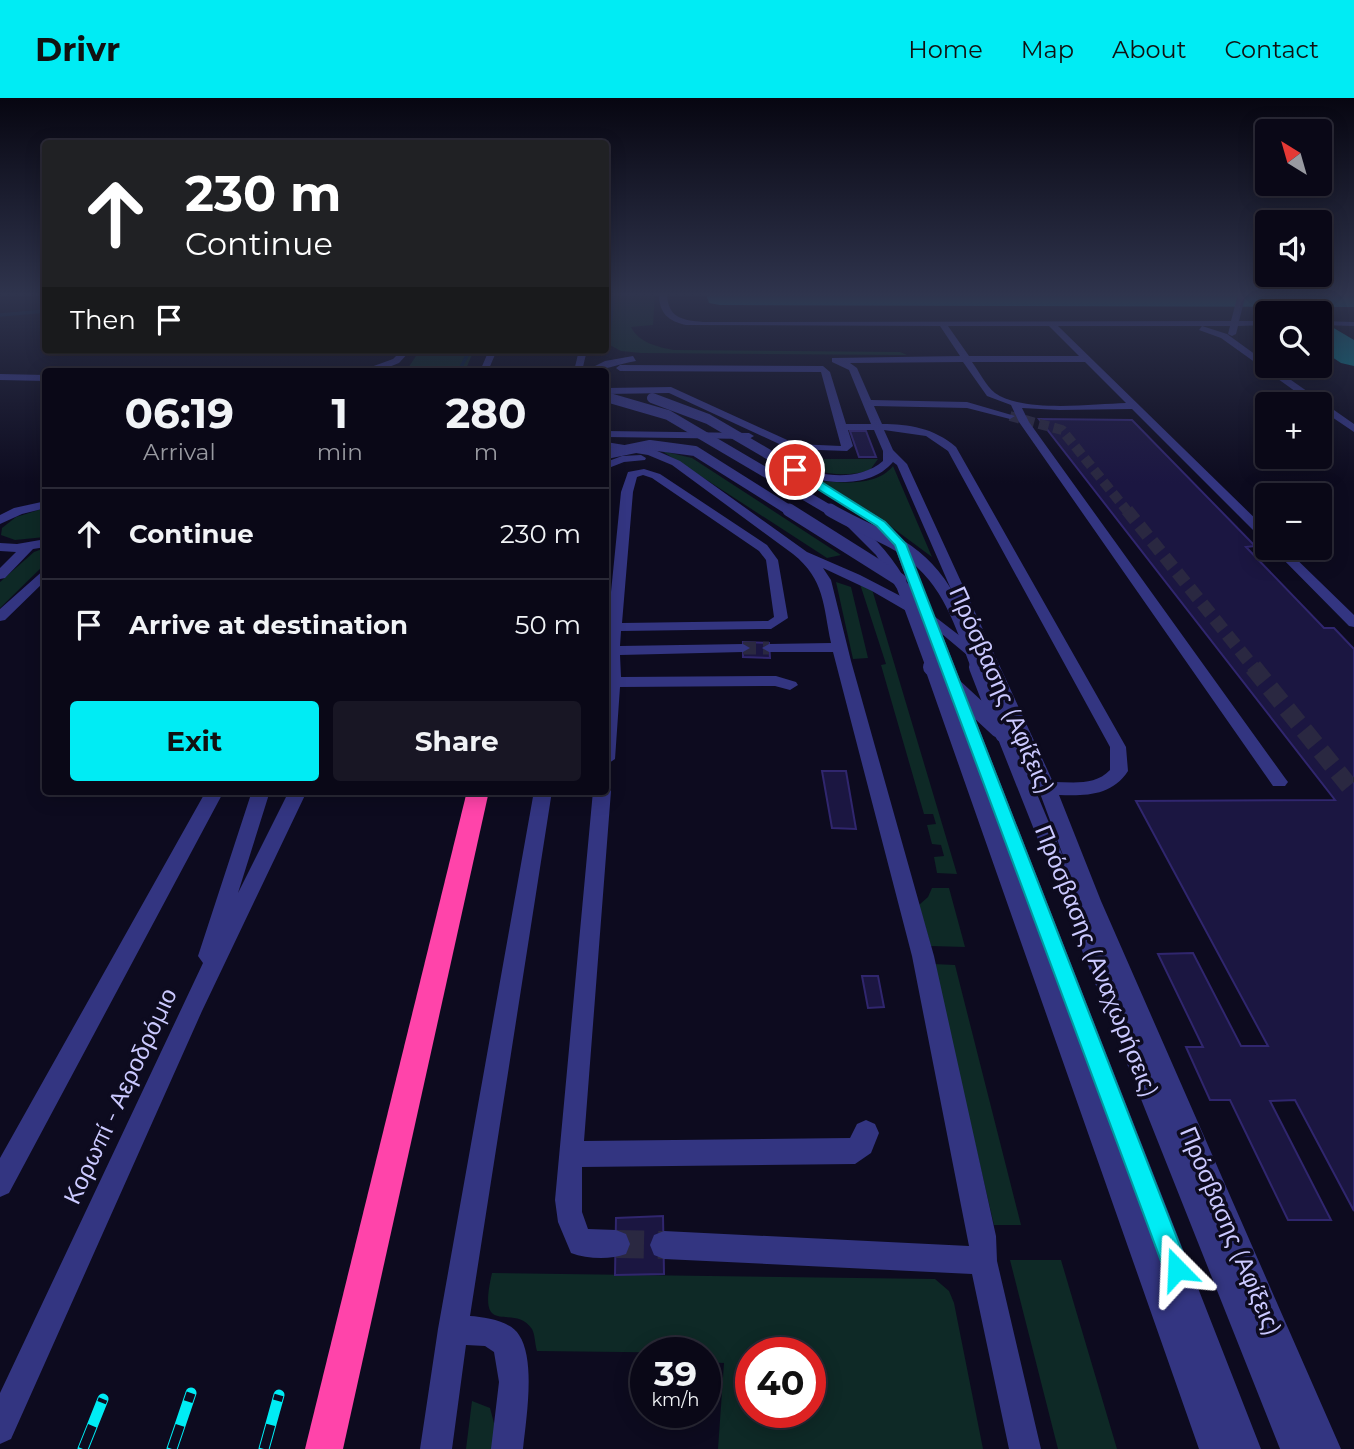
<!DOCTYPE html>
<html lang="en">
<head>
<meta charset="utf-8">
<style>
	:root { --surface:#0a0817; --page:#181624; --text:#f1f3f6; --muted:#999aa1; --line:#2a2936; --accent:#00ecf4 }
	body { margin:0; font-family:Montserrat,sans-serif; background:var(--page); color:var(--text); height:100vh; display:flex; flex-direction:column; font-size:26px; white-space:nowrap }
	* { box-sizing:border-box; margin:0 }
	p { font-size:23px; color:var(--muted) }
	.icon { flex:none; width:38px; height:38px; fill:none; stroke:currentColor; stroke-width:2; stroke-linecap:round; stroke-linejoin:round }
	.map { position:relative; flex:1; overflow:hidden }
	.details { position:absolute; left:42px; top:270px; width:567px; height:427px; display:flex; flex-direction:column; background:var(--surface); border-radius:7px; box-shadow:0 4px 18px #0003,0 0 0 2px var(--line) }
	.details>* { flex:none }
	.top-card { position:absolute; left:42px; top:42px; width:567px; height:214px; border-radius:7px; box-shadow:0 4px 18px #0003,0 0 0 2px var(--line); background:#202124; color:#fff; overflow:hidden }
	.needle { width:46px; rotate:323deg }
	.controls { position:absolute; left:1255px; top:21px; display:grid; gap:14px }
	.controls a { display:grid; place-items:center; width:77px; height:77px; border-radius:7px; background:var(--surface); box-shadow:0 4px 18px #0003,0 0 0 2px var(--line); font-size:35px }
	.speed { position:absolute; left:630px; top:1239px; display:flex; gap:14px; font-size:35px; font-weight:700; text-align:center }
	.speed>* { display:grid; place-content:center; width:91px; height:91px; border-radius:50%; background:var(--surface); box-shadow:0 4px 18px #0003,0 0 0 2px var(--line); line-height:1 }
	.speed small { font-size:18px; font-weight:400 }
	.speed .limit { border:10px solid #d22; background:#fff; color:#111 }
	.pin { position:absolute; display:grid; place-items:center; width:60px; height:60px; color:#fff; margin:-30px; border:4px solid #fff; border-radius:50%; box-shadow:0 2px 7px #0007 }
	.me { position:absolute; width:77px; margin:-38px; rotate:339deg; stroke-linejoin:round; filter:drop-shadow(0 0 5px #0008) }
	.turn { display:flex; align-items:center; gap:24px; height:147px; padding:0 28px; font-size:32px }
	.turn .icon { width:91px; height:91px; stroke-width:2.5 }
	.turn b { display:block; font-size:49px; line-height:60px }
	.then { display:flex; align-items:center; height:66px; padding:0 28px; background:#0003; gap:14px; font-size:26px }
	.eta { display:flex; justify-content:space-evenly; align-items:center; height:119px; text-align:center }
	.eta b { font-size:42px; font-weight:700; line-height:49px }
	.action { display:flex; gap:14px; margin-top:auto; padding:14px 28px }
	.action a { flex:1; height:80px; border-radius:7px; background:var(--accent); color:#111; font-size:28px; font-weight:700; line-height:80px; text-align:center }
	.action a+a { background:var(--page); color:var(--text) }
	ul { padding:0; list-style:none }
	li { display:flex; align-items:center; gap:21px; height:91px; padding:0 28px; border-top:2px solid var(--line) }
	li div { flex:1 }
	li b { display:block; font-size:26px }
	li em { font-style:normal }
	header { display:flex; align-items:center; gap:42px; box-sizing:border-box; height:98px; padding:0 35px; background:var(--accent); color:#111 }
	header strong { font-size:33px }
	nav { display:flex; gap:38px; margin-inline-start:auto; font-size:24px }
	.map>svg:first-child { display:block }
	.green { fill:#0e2926; fill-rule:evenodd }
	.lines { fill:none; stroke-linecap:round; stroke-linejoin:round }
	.stream { stroke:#061e3d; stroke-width:3.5 }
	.taxiway { fill:#067c8a; fill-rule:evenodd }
	.building { fill:#1b1641; stroke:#30266e; stroke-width:2 }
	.minor-tunnel-far3 { stroke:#2a2841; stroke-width:10; stroke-dasharray:10 5; stroke-linecap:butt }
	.minor-tunnel-far2 { stroke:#2a2841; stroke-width:13; stroke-dasharray:13 7; stroke-linecap:butt }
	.minor-tunnel-far1 { stroke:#2a2841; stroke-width:18; stroke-dasharray:18 9; stroke-linecap:butt }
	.minor-tunnel { stroke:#2a2841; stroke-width:28; stroke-dasharray:28 14; stroke-linecap:butt }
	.minor { fill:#333581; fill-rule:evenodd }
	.highway { fill:#f4a; fill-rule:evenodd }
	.rail-casing { stroke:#00ecf4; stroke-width:11 }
	.rail { stroke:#0d0b1f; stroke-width:9; stroke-dasharray:25; stroke-linecap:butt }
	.minor-bridge-far2 { stroke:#333581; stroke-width:10 }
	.minor-bridge-far1 { stroke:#333581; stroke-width:13 }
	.minor-bridge { stroke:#333581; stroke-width:18 }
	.route { fill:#00ecf4; stroke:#00999f; stroke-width:2 }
	.labels { text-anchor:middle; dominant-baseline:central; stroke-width:7; stroke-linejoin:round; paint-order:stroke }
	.near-street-label { font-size:24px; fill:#cbc9ff; stroke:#0d0b1f }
</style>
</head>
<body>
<header>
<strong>Drivr</strong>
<nav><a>Home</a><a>Map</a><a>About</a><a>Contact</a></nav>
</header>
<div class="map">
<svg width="1354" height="1351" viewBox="0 0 1354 1351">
	<rect width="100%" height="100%" fill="#0d0b1f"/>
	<!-- green -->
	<path class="green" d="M 612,196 L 655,196 L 653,227 L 631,229 C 639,245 658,249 674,252 L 900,254 L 907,257 L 641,255 L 621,253 L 606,245 Z
		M 420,252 L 474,252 L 465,273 L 406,273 Z
		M 662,353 L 692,360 L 841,457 L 827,460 Z
		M 790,361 L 878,361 L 870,372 C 841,381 816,375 790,361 Z
		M 893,368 L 932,459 L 886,425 L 821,383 C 845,385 877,388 893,368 Z
		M 45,410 L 45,439 L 15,442 L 1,437 L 2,430 L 16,419 Z
		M 45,450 L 45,466 L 0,510 L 0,484 L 34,454 Z
		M 836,484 L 851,489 L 868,560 L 853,561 Z
		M 860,486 L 872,491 L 957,776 L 937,775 L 934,759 L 944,758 L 941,747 L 932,746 L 927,727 L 936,726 L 933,716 L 924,716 L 881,567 L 886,566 Z
		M 932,790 L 949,790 L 965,849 L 931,848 L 919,807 L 928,799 Z
		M 933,866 L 955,867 L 1021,1127 L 994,1127 Z
		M 1010,1162 L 1061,1162 L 1117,1351 L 1058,1351 Z
		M 492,1175 L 935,1181 L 949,1193 L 954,1205 L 983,1351 L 718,1351 L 724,1265 L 705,1264 L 705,1255 L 537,1253 C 535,1247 535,1236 532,1231 C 513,1203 476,1244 492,1175 ZM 751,1255 L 810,1255 L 810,1314 L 751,1314 Z
		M 472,1303 L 490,1310 L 495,1329 L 493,1351 L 466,1351 Z"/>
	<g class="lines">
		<!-- stream -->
		<path class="stream" d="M 0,217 L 46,213
			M 608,240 L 614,196
			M 459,273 L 470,252"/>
		<!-- taxiway -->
		<path class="taxiway" d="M 706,196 L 1354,196 L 1354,209 L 720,207 L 709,205 Z
			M 1320,226 L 1332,229 L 1354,242 L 1354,268 L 1341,265 L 1320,251 Z"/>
	</g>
	<!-- building -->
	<path class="building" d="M 1039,321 L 1132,322 L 1255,448 L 1246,449 L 1324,530 L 1334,530 L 1354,551 L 1354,1113 L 1295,1002 L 1270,1003 L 1331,1122 L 1288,1122 L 1230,1002 L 1210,1002 L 1186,949 L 1203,949 L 1158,856 L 1193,855 L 1241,948 L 1268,948 L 1136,703 L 1335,702 Z
		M 850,333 L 866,333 L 876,359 L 859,359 Z
		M 743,544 L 769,545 L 770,560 L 743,559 Z
		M 822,673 L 846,673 L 856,731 L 832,730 Z
		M 862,878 L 878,878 L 884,909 L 868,910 Z
		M 663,1118 L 664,1176 L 615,1177 L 616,1120 Z"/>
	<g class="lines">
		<!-- minor-tunnel-far3 -->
		<path class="minor-tunnel-far3" d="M 1010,318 L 1062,332 L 1128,414"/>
		<!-- minor-tunnel-far2 -->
		<path class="minor-tunnel-far2" d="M 1127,412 L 1254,570
			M 743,550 L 769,550"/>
		<!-- minor-tunnel-far1 -->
		<path class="minor-tunnel-far1" d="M 1253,569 L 1354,694"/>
		<!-- minor-tunnel -->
		<path class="minor-tunnel" d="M 616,1146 L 664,1147"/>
		<!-- minor -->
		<path class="minor" d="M 659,196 L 667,196 C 668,220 682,222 703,224 L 1231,223 L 1238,196 L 1246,196 L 1239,223 L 1267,223 L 1267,227 L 1238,228 L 1236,236 L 1232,238 L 1228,236 L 1230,228 L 1202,228 L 1227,236 L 1267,265 L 1267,268 L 1271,268 L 1354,326 L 1354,334 L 1320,311 L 1320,306 L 1313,306 L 1221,240 L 1199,232 L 1202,228 L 1058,228 L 1267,432 L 1267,443 L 1263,442 L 1132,311 L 1059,312 L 1022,310 L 1029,324 L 1285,680 L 1288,684 L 1285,688 L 1273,688 L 1019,324 L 1011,307 L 987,298 L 963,264 L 850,265 L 857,270 L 871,302 L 967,304 L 1015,318 L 1010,321 L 967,310 L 874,308 L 882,326 C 909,326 934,330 956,349 L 1126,649 L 1128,673 C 1112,698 1085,698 1059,697 L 1101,803 L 1341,1351 L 1280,1351 L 996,636 L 998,632 L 1010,632 L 1012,636 L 1067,768 L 1038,690 L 982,562 L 973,562 L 942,536 L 1261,1351 L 1199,1351 L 925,571 L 933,566 L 939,569 L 922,522 L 872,493 L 823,470 L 831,482 L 851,563 L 934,858 L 996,1138 L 997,1163 L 1041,1351 L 1009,1351 L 972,1176 L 664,1161 L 654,1157 L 650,1147 L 654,1137 L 664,1133 L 969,1148 L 912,858 L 833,554 L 769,554 L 762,550 L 769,546 L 831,545 C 823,507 825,482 793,456 L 672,367 L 648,357 L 606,350 L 606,344 L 655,352 L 680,363 L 807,454 L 860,477 L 916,506 L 911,491 L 904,495 L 899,494 L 876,457 L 843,424 L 853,421 C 877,441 895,462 909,488 L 894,447 L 877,429 L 789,372 L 795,369 C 823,378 858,384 883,363 L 883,353 L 874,332 L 848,332 L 853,348 L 847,353 L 790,351 L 669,295 L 606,296 L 606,290 L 671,289 L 796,346 L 841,348 L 821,274 L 620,273 L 616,270 L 620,267 L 823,268 L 830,274 L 846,326 L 871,326 L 849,272 L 832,264 L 832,260 L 960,258 L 940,228 L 686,227 C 668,223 659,215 659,196 ZM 948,228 L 1049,228 L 1079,258 L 969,258 ZM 972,264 L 1085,264 L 1126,305 C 1093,306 1023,315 995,295 C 986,288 979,273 972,264 ZM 884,332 L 926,338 L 948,353 L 1110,649 L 1110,672 C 1095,688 1073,684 1053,684 L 907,366 L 893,352 ZM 893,364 L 897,367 L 977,551 L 934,518 L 904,443 L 885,423 L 818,382 C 845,386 874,386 893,364 Z
			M 1320,223 L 1354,224 L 1354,228 L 1320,227 Z
			M 402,252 L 411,252 L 399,265 L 389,269 L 392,273 L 360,273 L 393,261 Z
			M 489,252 L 497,252 L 488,273 L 480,273 Z
			M 579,252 L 587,252 L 582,273 L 574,273 Z
			M 633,258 L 636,263 C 619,266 601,273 585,273 L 605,263 Z
			M 0,276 L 46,277 L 46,283 L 0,282 Z
			M 606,333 L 749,335 L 754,338 L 749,341 L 606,339 Z
			M 641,357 L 646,360 L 645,362 L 624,364 L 606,371 L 606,364 L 622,358 Z
			M 644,371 L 660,376 L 767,447 L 778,462 L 788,520 L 771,531 L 621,533 L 620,548 L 743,546 L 750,550 L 743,554 L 620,557 L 621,579 L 776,578 L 796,584 L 798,587 L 790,592 L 775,588 L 620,589 L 615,661 L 606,667 L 606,544 L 621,394 L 628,374 ZM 643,377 L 652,380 L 759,453 L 766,462 L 774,519 L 768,523 L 622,525 L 633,394 L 637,379 Z
			M 46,403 L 46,410 L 22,416 L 0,426 L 0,417 L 14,410 Z
			M 46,441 L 46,449 L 33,451 L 5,480 L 0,481 L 0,470 L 16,454 L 0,453 L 0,445 L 17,446 Z
			M 1272,450 L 1285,450 L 1354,517 L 1354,529 L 1349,528 Z
			M 46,470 L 46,482 L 5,522 L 0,523 L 0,511 Z
			M 606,688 L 611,693 L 584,1043 L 850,1040 L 857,1026 L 866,1022 L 875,1026 L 879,1035 L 871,1055 L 855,1066 L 582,1069 L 582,1114 L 588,1131 L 616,1132 L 626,1136 L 630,1146 L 626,1156 C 610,1162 587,1161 571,1155 L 558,1124 L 555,1102 L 593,693 L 606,693 Z
			M 206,693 L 224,693 L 9,1095 L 0,1099 L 0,1060 Z
			M 252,693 L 270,693 L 238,795 L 289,693 L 307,693 L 202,913 L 11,1341 L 0,1346 L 0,1295 L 203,865 L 198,858 Z
			M 534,693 L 552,693 L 470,1218 C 485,1219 511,1223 519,1237 C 536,1262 526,1322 523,1351 L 491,1351 L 499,1284 L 494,1254 L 485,1248 L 466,1247 L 452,1351 L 420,1351 L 438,1231 Z"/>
		<!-- highway -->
		<path class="highway" d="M 467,693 L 489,693 L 343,1351 L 305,1351 Z"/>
		<!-- rail casing -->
		<g class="rail-casing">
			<path id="rail" d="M 83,1351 L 103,1301
				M 172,1351 L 191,1295
				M 264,1351 L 279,1297"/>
		</g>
		<!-- rail -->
		<use href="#rail" class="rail"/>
		<!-- minor-bridge-far2 -->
		<path class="minor-bridge-far2" d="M 606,299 L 668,317 L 833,414
			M 652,300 L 708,321 L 795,372
			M 606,356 L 650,347 L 695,353 L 792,414"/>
		<!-- minor-bridge-far1 -->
		<path class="minor-bridge-far1" d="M 789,412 L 900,482
			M 830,412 C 850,424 872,433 893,444 C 946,473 958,518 978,570
			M 904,491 L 933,570"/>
		<!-- minor-bridge -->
		<path class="minor-bridge" d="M 932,569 L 999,631
			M 978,569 L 1004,636"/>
	</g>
	<!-- sky -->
	<linearGradient id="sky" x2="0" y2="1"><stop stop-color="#070611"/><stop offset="0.51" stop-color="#2f344d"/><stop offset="1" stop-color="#2f344d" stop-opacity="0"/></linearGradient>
	<rect width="1354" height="385" fill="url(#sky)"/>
	<!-- route -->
	<path class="route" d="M 792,370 L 799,370 L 885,424 L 906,446 L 1189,1171 L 1186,1180 L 1177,1184 L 1168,1180 L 1164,1171 L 895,447 L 877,428 L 792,375 Z"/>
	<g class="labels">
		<!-- near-street labels -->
		<g class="near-street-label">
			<text transform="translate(1002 592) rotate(66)">Πρόσβασης (Αφίξεις)</text>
			<text transform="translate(1097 863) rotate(68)">Πρόσβασης (Αναχωρήσεις)</text>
			<text transform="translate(120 998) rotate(-65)">Κορωπί - Αεροδρόμιο</text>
			<text transform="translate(1231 1133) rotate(67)">Πρόσβασης (Αφίξεις)</text>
		</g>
	</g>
</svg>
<div class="controls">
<a><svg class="needle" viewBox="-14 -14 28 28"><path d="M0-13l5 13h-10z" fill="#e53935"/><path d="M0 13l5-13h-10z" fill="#999aa1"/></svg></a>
<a><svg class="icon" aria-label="sound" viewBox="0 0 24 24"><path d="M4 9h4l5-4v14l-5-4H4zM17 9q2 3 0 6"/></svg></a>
<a><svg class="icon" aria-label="search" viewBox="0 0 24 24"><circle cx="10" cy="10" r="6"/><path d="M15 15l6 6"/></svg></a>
<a>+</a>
<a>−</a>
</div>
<div class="speed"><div>39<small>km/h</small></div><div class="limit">40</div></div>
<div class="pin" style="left:795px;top:372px;background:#d93025"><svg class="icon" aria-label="arrive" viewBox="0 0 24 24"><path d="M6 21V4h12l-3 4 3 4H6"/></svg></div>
<svg class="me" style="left:1177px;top:1171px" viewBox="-20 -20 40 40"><path d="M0-17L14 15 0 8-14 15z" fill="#00ecf4" stroke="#fff" stroke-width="4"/></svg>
<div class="top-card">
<div class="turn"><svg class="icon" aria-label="ahead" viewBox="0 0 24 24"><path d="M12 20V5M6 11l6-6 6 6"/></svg><div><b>230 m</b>Continue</div></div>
<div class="then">Then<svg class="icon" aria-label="arrive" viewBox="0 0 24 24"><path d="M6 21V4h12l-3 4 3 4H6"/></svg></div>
</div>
<section class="details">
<div class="eta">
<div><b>06:19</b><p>Arrival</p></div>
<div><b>1</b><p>min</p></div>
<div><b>280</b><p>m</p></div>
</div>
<ul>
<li><svg class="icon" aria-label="ahead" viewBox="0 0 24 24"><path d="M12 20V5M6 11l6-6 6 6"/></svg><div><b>Continue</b></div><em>230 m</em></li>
<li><svg class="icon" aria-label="arrive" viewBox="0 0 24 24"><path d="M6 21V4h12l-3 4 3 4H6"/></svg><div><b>Arrive at destination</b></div><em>50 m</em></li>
</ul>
<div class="action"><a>Exit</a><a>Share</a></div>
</section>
</div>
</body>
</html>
